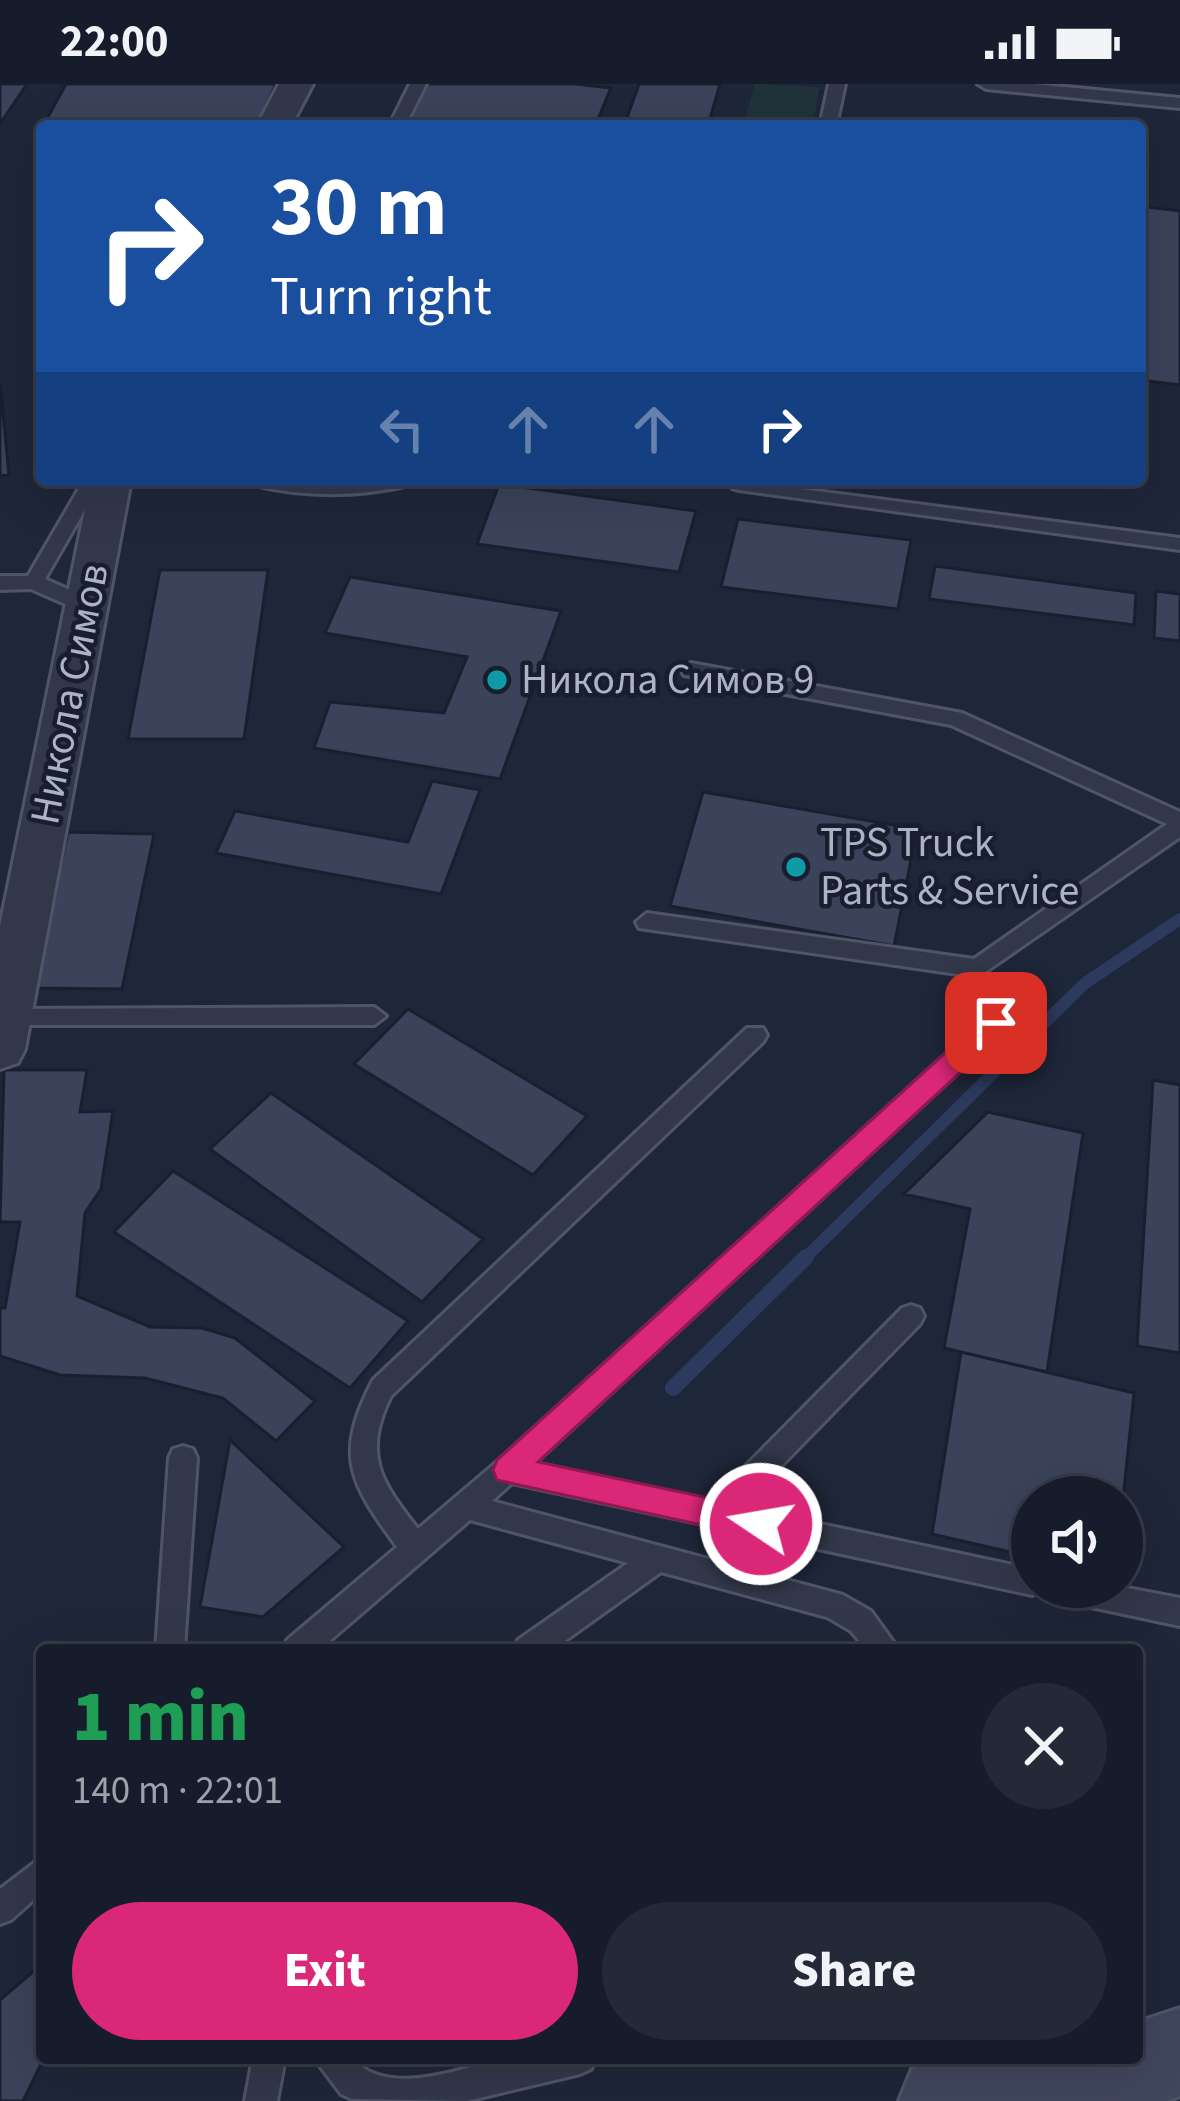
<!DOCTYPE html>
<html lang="en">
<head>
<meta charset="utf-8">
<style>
	:root { --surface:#161c2b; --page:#232937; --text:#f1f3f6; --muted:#9ea1a9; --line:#353a47; --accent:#db2777 }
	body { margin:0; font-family:"Source Sans 3",sans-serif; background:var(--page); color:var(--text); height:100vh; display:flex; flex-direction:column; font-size:45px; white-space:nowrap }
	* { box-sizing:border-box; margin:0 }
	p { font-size:39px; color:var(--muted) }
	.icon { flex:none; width:66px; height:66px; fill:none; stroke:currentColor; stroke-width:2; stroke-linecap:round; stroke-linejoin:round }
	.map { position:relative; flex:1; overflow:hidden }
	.drawer { position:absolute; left:36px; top:1560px; width:1107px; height:420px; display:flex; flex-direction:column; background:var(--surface); border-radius:12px; box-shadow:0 12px 48px #0002,0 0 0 3px var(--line) }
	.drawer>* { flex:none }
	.top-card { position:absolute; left:36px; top:36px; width:1110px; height:366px; border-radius:12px; box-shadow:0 12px 48px #0002,0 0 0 3px var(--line); background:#1a4fa0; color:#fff; overflow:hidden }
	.controls { position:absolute; left:1011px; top:1392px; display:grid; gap:24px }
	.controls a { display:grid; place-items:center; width:132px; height:132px; border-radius:50%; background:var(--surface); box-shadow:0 12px 48px #0002,0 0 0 3px var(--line); font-size:60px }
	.pin { position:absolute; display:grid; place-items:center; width:102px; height:102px; color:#fff; margin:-51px; border-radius:24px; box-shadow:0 6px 18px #0006 }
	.me { position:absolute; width:132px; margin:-66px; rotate:282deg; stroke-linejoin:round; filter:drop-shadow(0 0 9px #0008) }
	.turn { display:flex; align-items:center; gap:42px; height:252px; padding:0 36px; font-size:54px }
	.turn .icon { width:156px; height:156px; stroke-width:2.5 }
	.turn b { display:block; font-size:84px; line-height:102px }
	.lanes { display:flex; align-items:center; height:114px; padding:0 36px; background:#0003; justify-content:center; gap:60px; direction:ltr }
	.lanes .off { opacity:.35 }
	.round { display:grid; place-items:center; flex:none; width:126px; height:126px; border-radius:63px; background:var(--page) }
	.overview { display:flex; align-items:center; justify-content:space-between; height:204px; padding:0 36px }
	h1 { font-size:72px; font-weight:800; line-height:90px; color:#1e9e55 }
	.button { display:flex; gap:24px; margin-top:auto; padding:24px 36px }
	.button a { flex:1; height:138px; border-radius:72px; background:var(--accent); color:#fff; font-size:48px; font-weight:800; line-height:138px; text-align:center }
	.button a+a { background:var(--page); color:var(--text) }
	.status { display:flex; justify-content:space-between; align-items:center; height:84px; padding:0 60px; background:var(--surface); direction:ltr }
	.status svg { height:33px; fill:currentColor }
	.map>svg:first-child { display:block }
	.green { fill:#20333a }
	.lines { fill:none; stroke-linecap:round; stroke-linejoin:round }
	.stream-far1 { stroke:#2c3a5e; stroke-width:12 }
	.stream { stroke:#2c3a5e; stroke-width:16 }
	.building { fill:#3a435a; stroke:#1a1f30; stroke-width:3 }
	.lane-casing { stroke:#4f5568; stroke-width:6 }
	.street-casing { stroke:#4f5568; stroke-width:6 }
	.secondary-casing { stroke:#4f5568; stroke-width:6 }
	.lane { fill:#32384a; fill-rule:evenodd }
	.street { fill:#32384a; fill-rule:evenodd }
	.secondary { fill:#40465d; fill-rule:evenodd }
	.route { fill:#db2777; stroke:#8e194d; stroke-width:3 }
	.culture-dot { fill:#0f9aa8; stroke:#181e2e; stroke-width:4.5 }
	.labels { text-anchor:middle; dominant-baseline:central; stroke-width:9; stroke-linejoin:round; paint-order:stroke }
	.poi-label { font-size:42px; fill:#acb2c7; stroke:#181e2e; text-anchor:start }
	.street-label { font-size:42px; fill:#acb2c7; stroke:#181e2e }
</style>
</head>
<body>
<div class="status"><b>22:00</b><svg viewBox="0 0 49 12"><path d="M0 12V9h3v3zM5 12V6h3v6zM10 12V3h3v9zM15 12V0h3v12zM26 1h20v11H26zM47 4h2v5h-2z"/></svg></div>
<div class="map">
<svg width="1180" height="2017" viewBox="0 0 1180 2017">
	<rect width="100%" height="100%" fill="#1e2639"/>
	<!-- green -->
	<path class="green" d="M 755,0 L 819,3 L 813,42 L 743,42 Z"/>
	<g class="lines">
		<!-- stream-far1 -->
		<path class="stream-far1" d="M 803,1176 L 1084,900 L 1180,835"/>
		<!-- stream -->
		<path class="stream" d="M 673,1304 L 806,1173"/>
	</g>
	<!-- building -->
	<path class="building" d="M 0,0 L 27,0 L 0,40 Z
		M 66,0 L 276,0 L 257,42 L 43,42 Z
		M 426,0 L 575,0 L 611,4 L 595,42 L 435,42 L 428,41 L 430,36 L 410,34 Z
		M 639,0 L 720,0 L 708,42 L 624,42 Z
		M 1140,122 L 1180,127 L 1180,301 L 1140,296 Z
		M 0,299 L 9,391 L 0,392 Z
		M 499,400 L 696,427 L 679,488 L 477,460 Z
		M 738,435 L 911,456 L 898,525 L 721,503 Z
		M 935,482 L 1136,509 L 1134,541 L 929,515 Z
		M 160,486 L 268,486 L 244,655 L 128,655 Z
		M 350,493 L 561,527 L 500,695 L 314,664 L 330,618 L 444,629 L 467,573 L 325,549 Z
		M 1156,507 L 1180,510 L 1180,557 L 1154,554 Z
		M 432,697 L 480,706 L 441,810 L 216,769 L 235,727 L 408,758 Z
		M 703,708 L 917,745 L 894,862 L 670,822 Z
		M 68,748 L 154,750 L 122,905 L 33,904 Z
		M 408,925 L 587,1032 L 533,1091 L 354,980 Z
		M 4,986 L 87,986 L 80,1028 L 113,1027 L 101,1105 L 85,1129 L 77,1212 L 150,1243 L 202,1244 L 235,1254 L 315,1317 L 276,1357 L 223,1314 L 145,1294 L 60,1291 L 0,1272 L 0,1224 L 5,1224 L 20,1138 L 0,1138 Z
		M 1153,996 L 1180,1001 L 1180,1269 L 1137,1262 Z
		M 271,1009 L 483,1155 L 422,1218 L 210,1065 Z
		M 988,1028 L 1083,1049 L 1047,1288 L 944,1264 L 970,1125 L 904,1110 Z
		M 173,1087 L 408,1237 L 350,1304 L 114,1148 Z
		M 961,1268 L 1134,1309 L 1122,1425 L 1122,1413 L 1032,1413 L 1032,1473 L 932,1450 Z
		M 230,1356 L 344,1463 L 263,1533 L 200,1523 Z
		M 42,1880 L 44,1974 L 23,2017 L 0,2017 L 0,1916 Z"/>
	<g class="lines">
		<!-- lane casing -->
		<g class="lane-casing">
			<path id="lane" d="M 410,0 L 426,0 L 405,42 L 389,42 Z
				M 829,0 L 845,0 L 836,42 L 820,42 Z
				M 978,0 L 1034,0 L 1180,14 L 1180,24 L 986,5 Z
				M 84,396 L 102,396 L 45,495 L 95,517 L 95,527 L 81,527 L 31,505 L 0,506 L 0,492 L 28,492 Z
				M 248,396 L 416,396 L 414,400 C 360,413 304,414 250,400 Z
				M 731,396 L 1180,454 L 1180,466 L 739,406 L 732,404 Z
				M 691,579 L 962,629 L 1180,728 L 1180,753 L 978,893 L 639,844 L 636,838 L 647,829 L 974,875 L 1167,740 L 951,641 L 684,591 L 681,586 Z
				M 374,923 L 386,932 L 374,941 L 0,941 L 0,927 L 6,925 Z
				M 996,930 L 1004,932 L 1008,939 L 1004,946 L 535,1379 L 711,1417 L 902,1224 L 911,1221 L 920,1224 L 924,1232 L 920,1240 L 741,1423 L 1032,1485 L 1032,1503 L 1044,1503 L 1042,1507 L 1032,1511 L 512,1399 L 492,1417 L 843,1511 L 871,1527 L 899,1566 L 867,1566 L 851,1547 L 827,1533 L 661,1488 L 552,1566 L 514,1566 L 518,1556 L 628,1479 L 470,1436 L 319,1566 L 283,1566 L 287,1556 L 397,1463 C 349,1398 334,1371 373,1296 L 747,944 L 763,944 L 767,951 L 763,958 L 391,1312 C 362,1371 381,1398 418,1445 L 498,1377 L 988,932 Z
				M 183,1362 L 193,1365 L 197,1374 L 184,1566 L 156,1566 L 169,1374 L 173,1365 Z
				M 1044,1503 L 1122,1503 L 1180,1514 L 1180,1542 L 1058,1516 L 1048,1512 Z
				M 42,1773 L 42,1808 L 11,1836 L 0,1840 L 0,1805 Z
				M 253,1974 L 285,1974 L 277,2017 L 245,2017 Z
				M 314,1974 L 351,1974 C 392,2017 462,1981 511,1974 C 539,1971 569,1974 596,1974 L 591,1985 L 580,1990 L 467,2017 L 352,2015 L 341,2010 Z"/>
		</g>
		<!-- street casing -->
		<g class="street-casing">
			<path id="street" d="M 279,0 L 313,0 L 291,42 L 257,42 Z
				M 91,396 L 131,396 L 25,965 L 18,979 L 0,985 L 0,842 Z"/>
		</g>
		<!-- secondary casing -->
		<g class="secondary-casing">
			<path id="secondary" d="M 1180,1924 L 1180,2012 L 1167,2017 L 899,2017 L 912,1985 L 940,1974 L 1137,1974 L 1137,1938 Z"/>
		</g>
		<!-- lane -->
		<use href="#lane" class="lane"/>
		<!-- street -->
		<use href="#street" class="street"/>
		<!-- secondary -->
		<use href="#secondary" class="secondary"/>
	</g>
	<!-- route -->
	<path class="route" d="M 996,929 L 1009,939 L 1005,947 L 538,1378 L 761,1425 L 772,1429 L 777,1440 L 772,1450 L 761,1454 L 497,1396 L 493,1386 L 497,1376 L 986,932 Z"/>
	<!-- markers -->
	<g class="culture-dot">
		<circle cx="497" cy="596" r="12"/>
		<circle cx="796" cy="783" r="12"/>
	</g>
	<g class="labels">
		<!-- poi labels -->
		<g class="poi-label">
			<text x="521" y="596">Никола Симов 9</text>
			<text x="820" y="759">TPS Truck<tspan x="820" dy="48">Parts &amp; Service</tspan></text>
		</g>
		<!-- street labels -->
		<g class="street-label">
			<text transform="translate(70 610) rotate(-79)">Никола Симов</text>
		</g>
	</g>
</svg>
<div class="controls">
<a><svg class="icon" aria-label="sound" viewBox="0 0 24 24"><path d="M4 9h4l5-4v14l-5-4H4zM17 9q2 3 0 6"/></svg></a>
</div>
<div class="pin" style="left:996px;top:939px;background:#d93025"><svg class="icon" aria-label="arrive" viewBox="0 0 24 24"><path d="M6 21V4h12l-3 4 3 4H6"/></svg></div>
<svg class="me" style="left:761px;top:1440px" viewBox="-20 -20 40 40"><circle r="17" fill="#db2777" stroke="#fff" stroke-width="3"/><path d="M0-11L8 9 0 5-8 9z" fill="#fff"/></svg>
<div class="top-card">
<div class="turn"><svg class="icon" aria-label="right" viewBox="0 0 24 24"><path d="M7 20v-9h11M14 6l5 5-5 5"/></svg><div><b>30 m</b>Turn right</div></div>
<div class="lanes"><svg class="icon off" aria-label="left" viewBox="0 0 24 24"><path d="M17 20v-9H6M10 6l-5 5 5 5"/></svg><svg class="icon off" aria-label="ahead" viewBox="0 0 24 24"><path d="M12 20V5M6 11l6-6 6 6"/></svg><svg class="icon off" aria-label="ahead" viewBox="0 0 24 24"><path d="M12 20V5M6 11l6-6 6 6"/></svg><svg class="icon" aria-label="right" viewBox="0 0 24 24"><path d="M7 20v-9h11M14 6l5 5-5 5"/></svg></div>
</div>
<section class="drawer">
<div class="overview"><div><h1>1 min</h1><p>140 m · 22:01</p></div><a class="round"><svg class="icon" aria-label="close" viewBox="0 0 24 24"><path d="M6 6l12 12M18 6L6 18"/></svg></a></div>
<div class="button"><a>Exit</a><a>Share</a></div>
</section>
</div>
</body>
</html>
